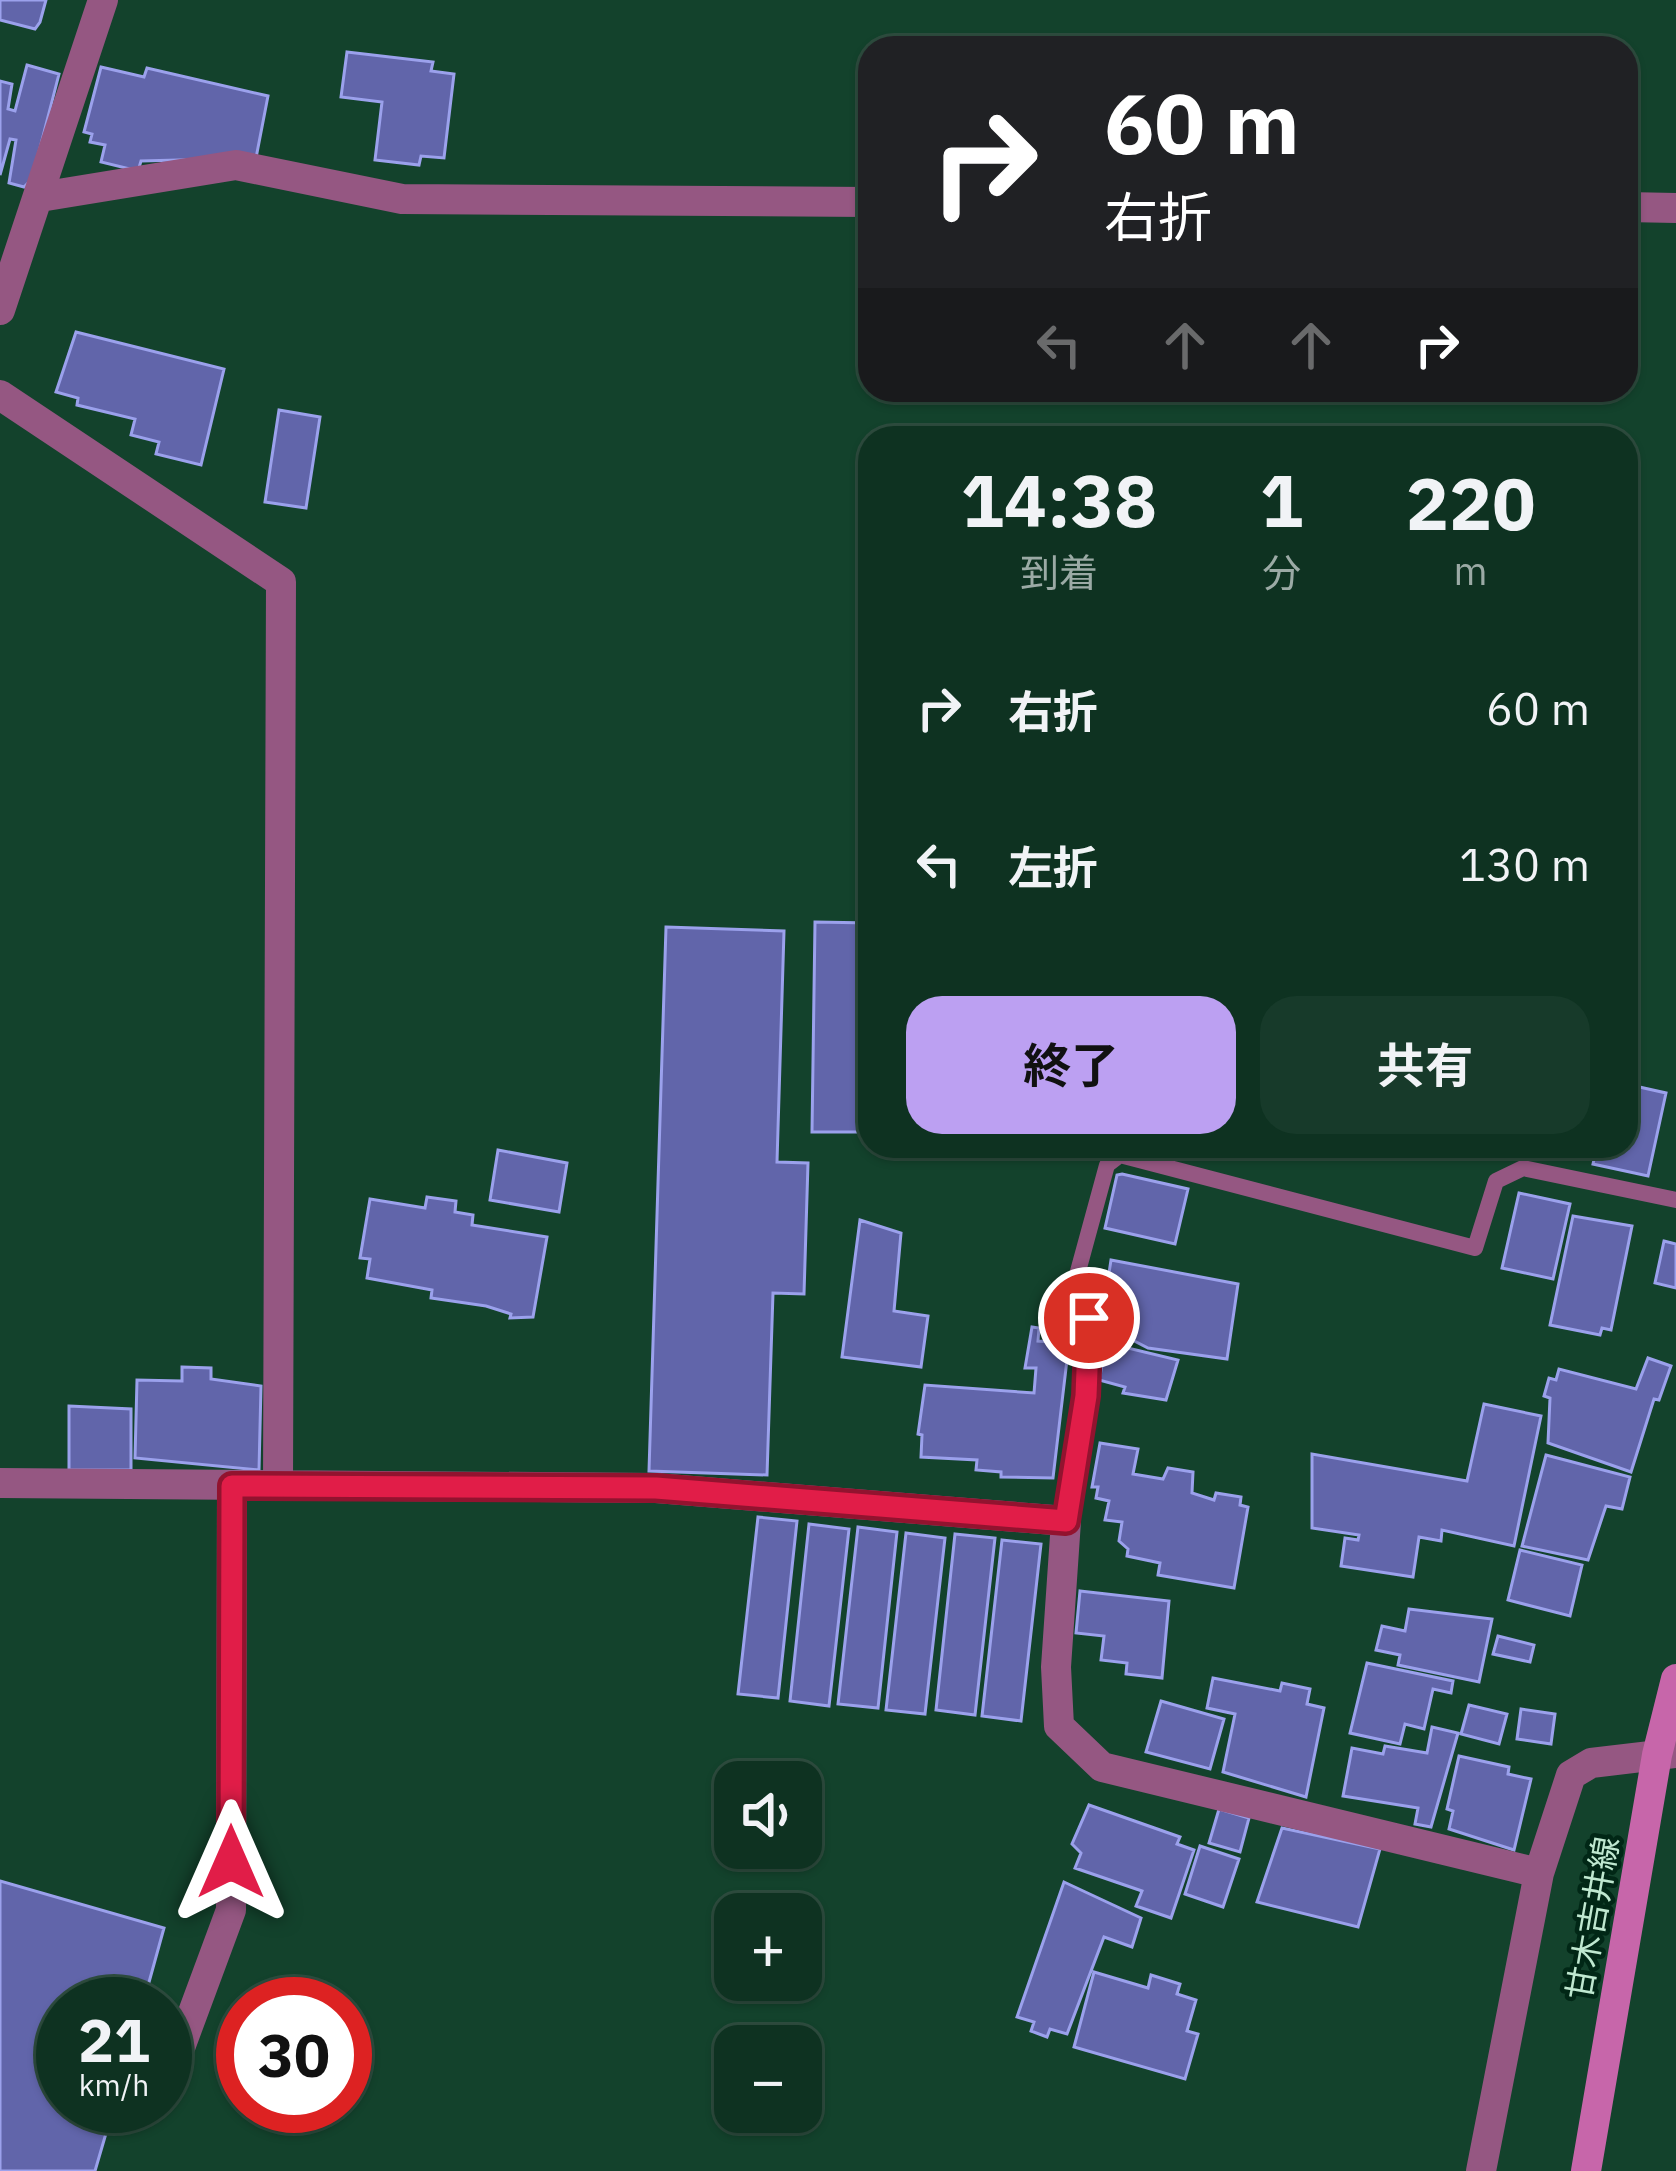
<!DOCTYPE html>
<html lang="ja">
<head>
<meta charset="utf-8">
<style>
	:root { --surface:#0e3221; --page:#173a2a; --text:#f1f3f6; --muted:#9baaa5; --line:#2e4d3f; --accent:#bca0f2 }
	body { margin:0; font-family:"IBM Plex Sans","Noto Sans JP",sans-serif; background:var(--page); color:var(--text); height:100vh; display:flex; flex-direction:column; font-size:45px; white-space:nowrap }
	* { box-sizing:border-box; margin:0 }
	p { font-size:39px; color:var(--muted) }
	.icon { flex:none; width:66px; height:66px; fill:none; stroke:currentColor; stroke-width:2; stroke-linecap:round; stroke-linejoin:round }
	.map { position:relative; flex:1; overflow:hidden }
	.side { position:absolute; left:858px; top:426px; width:780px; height:732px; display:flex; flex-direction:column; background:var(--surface); border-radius:36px; box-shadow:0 3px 9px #0004,0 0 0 3px var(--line) }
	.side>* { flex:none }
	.hud { position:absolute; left:858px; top:36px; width:780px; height:366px; border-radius:36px; box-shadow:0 3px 9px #0004,0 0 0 3px var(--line); background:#202124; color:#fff; overflow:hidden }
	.tools { position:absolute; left:714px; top:1761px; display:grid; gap:24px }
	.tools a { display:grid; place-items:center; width:108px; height:108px; border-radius:24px; background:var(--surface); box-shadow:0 3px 9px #0004,0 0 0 3px var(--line); font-size:60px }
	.speed { position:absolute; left:36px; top:1977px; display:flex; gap:24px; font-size:60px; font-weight:700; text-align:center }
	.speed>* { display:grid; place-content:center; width:156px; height:156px; border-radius:50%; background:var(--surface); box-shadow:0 3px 9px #0004,0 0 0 3px var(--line); line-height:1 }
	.speed small { font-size:30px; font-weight:400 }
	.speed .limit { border:18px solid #d22; background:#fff; color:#111 }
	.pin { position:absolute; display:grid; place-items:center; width:102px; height:102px; color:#fff; margin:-51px; border:6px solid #fff; border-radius:50%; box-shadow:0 3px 12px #0007 }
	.me { position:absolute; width:132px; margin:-66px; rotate:0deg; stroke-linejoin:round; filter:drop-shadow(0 0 9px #0008) }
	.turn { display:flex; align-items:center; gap:42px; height:252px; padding:0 48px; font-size:54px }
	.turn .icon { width:156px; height:156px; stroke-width:2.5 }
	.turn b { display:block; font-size:84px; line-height:102px }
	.lanes { display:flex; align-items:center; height:114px; padding:0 48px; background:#0003; justify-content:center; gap:60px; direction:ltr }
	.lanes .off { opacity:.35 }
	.eta { display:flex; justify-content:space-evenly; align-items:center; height:204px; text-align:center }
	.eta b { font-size:72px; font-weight:700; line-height:84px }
	.action { display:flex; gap:24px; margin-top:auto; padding:24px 48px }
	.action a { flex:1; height:138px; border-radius:36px; background:var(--accent); color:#111; font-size:48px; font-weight:700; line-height:138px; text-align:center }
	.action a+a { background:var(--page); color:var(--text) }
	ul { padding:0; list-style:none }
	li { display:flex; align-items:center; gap:36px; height:156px; padding:0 48px }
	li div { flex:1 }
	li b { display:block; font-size:45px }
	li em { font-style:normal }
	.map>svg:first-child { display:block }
	.building { fill:#6165aa; stroke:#9ba1ec; stroke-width:3 }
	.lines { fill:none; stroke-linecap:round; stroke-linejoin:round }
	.service { stroke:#955782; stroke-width:16 }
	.minor { stroke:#955782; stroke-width:30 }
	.secondary { stroke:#c766aa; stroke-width:30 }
	.route-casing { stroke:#92132f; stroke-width:30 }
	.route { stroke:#e11d48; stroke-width:21 }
	.labels { text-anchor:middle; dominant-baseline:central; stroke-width:9; stroke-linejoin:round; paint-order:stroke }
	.street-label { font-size:33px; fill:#bfe8d0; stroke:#012716 }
</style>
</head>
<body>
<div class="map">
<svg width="1676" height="2171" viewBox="0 0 1676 2171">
	<rect width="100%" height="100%" fill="#13422c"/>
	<!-- building -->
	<path class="building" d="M 0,0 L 46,0 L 40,22 L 35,29 L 0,20 Z
		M 347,52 L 433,62 L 431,71 L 454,74 L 444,158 L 421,156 L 419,165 L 375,160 L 382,102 L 341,97 Z
		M 27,65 L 59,74 L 32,179 L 24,187 L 9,183 L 16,140 L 10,139 L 0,175 L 0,81 L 12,84 L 8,109 L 15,111 Z
		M 101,67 L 144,77 L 147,68 L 268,96 L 256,158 L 141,161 L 138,171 L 101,162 L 105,145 L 90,142 L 92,134 L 84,132 Z
		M 76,332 L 224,369 L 201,465 L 156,454 L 159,442 L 131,435 L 135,419 L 77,405 L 78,398 L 56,392 Z
		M 279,410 L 320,417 L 306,508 L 265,502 Z
		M 815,922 L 870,923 L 870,1132 L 812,1132 Z
		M 666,927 L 784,931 L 777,1162 L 808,1163 L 804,1294 L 773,1293 L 767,1475 L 649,1471 Z
		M 1626,1084 L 1666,1093 L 1648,1176 L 1593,1164 L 1597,1146 L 1626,1146 Z
		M 498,1150 L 567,1163 L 559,1212 L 490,1200 Z
		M 1122,1174 L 1188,1189 L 1175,1244 L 1105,1228 L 1117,1175 Z
		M 1519,1193 L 1570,1204 L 1553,1279 L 1502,1268 Z
		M 427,1197 L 456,1201 L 455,1212 L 473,1215 L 472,1225 L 547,1237 L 533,1317 L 510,1318 L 511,1314 L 486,1306 L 431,1298 L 432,1290 L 367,1278 L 370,1259 L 360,1258 L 370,1199 L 425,1208 Z
		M 1573,1216 L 1632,1226 L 1611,1330 L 1602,1328 L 1600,1335 L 1550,1325 Z
		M 860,1220 L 901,1233 L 894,1311 L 928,1316 L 921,1367 L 842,1357 Z
		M 1664,1241 L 1676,1244 L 1676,1288 L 1655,1283 Z
		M 1111,1260 L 1238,1284 L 1227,1359 L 1148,1348 L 1119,1333 L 1116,1313 L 1103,1312 Z
		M 1032,1327 L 1039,1328 L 1038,1341 L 1069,1343 L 1053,1478 L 1001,1477 L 1001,1472 L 976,1470 L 977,1460 L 921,1457 L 922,1435 L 918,1434 L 925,1385 L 1034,1393 L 1036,1368 L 1025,1368 Z
		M 1107,1343 L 1178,1360 L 1166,1400 L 1123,1393 L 1125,1387 L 1099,1380 Z
		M 1648,1358 L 1671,1366 L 1659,1400 L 1654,1399 L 1631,1472 L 1548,1443 L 1550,1398 L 1544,1396 L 1549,1378 L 1556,1380 L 1559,1369 L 1636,1389 Z
		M 182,1367 L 211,1368 L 211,1379 L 261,1386 L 259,1470 L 135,1458 L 137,1380 L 182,1381 Z
		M 1484,1404 L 1541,1416 L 1514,1546 L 1442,1530 L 1441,1541 L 1419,1537 L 1413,1577 L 1341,1566 L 1345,1538 L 1358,1540 L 1359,1535 L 1312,1528 L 1312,1454 L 1467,1481 Z
		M 69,1406 L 131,1409 L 131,1470 L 69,1470 Z
		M 1100,1443 L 1138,1449 L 1133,1474 L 1163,1479 L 1168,1468 L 1193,1472 L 1192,1493 L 1214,1500 L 1216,1493 L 1241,1497 L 1240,1505 L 1248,1507 L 1234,1588 L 1158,1575 L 1160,1563 L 1127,1556 L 1128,1549 L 1119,1541 L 1122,1522 L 1105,1520 L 1109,1501 L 1096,1498 L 1098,1487 L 1092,1487 Z
		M 1546,1455 L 1630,1477 L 1622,1509 L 1606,1506 L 1588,1560 L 1522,1546 Z
		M 758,1517 L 797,1521 L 778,1698 L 738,1694 Z
		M 809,1524 L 849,1529 L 829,1706 L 790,1701 Z
		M 858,1527 L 897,1532 L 878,1708 L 838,1704 Z
		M 906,1533 L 945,1538 L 925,1714 L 886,1710 Z
		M 955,1534 L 995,1538 L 975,1715 L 936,1710 Z
		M 1002,1540 L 1041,1544 L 1021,1721 L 982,1716 Z
		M 1520,1550 L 1582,1565 L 1570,1616 L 1508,1600 Z
		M 1080,1591 L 1169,1601 L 1162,1678 L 1126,1674 L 1127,1663 L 1101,1660 L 1104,1636 L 1076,1633 Z
		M 1409,1609 L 1492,1619 L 1479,1682 L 1398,1665 L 1400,1655 L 1376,1650 L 1382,1626 L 1405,1631 Z
		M 1498,1636 L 1534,1645 L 1530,1662 L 1493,1654 Z
		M 1367,1663 L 1453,1681 L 1451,1693 L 1433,1689 L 1424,1729 L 1405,1724 L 1400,1744 L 1350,1733 Z
		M 1213,1678 L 1280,1691 L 1282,1683 L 1310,1689 L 1307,1704 L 1324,1708 L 1306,1797 L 1223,1772 L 1235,1714 L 1207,1708 Z
		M 1161,1701 L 1224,1719 L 1210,1769 L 1146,1752 Z
		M 1469,1705 L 1507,1714 L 1499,1744 L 1461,1734 Z
		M 1521,1709 L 1555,1714 L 1551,1744 L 1517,1739 Z
		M 1432,1727 L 1458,1733 L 1431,1827 L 1415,1824 L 1418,1808 L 1343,1796 L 1352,1748 L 1383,1754 L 1385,1746 L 1427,1753 Z
		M 1459,1756 L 1509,1767 L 1508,1774 L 1531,1779 L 1514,1850 L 1449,1829 L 1453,1811 L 1447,1809 Z
		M 1089,1805 L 1180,1837 L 1177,1844 L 1194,1850 L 1171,1918 L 1136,1906 L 1142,1891 L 1075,1868 L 1081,1853 L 1072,1844 Z
		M 1219,1809 L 1249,1818 L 1240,1852 L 1209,1843 Z
		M 1282,1828 L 1380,1849 L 1358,1927 L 1257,1902 Z
		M 1200,1846 L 1239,1859 L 1223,1907 L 1185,1894 Z
		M 0,1881 L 164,1928 L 143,2004 L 63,2004 L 63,2106 L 114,2106 L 95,2171 L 0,2171 Z
		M 1064,1882 L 1141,1918 L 1132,1947 L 1104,1937 L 1067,2034 L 1050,2029 L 1047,2037 L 1031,2031 L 1034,2022 L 1017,2017 Z
		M 1094,1972 L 1148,1988 L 1151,1975 L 1180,1984 L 1177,1994 L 1196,2000 L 1187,2031 L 1198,2034 L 1185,2079 L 1074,2047 Z"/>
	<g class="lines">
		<!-- service -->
		<path class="service" d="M 1066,1521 L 1086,1397 L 1089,1318 L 1077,1275 L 1107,1165 L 1120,1155 L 1475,1248 L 1496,1181 L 1523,1168 L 1676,1200"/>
		<!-- minor -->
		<path class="minor" d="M 40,197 L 236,165 L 402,199 L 870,202
			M 1626,207 L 1676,208
			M 0,310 L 103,0
			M 0,395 L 281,582 L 278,1485
			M 0,1483 L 656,1488 L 1066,1521 L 1056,1667 L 1059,1726 L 1102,1767 L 1539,1873
			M 168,2080 L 231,1910 L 232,1486
			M 1481,2171 L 1539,1873 L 1571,1775 L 1591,1763 L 1676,1753"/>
		<!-- secondary -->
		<path class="secondary" d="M 1586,2171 L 1657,1755 L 1676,1679"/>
	</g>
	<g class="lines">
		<!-- route casing -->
		<g class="route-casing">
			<path id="route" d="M 231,1862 L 232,1486 L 656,1488 L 1066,1521 L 1086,1396 L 1089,1318"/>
		</g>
		<!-- route -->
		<use href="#route" class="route"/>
	</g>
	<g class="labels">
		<!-- street labels -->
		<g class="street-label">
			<text transform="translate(1592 1918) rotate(-80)">甘木吉井線</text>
		</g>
	</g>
</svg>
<div class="tools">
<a><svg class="icon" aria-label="sound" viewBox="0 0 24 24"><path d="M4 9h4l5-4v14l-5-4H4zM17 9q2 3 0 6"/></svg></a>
<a>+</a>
<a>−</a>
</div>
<div class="speed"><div>21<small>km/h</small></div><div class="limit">30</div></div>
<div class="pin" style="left:1089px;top:1318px;background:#d93025"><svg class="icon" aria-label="arrive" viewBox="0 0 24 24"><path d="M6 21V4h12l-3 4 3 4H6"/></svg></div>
<svg class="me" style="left:231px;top:1862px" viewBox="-20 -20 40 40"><path d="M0-17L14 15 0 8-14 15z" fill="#e11d48" stroke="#fff" stroke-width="4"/></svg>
<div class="hud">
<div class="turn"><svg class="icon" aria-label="right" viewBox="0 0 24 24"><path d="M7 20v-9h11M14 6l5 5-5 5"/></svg><div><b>60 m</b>右折</div></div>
<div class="lanes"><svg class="icon off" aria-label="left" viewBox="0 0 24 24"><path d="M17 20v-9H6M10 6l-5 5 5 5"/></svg><svg class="icon off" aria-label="ahead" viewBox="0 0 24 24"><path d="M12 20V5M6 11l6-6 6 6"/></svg><svg class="icon off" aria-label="ahead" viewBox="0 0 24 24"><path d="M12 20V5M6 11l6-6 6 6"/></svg><svg class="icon" aria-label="right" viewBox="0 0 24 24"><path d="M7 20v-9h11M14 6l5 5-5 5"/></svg></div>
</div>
<section class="side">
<div class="eta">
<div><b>14:38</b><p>到着</p></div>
<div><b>1</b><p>分</p></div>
<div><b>220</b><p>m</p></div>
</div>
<ul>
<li><svg class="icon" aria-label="right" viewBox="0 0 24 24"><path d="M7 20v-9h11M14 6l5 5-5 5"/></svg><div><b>右折</b></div><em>60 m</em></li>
<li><svg class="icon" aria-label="left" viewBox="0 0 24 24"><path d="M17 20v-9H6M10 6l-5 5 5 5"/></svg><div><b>左折</b></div><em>130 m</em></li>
</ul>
<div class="action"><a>終了</a><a>共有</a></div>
</section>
</div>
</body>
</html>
